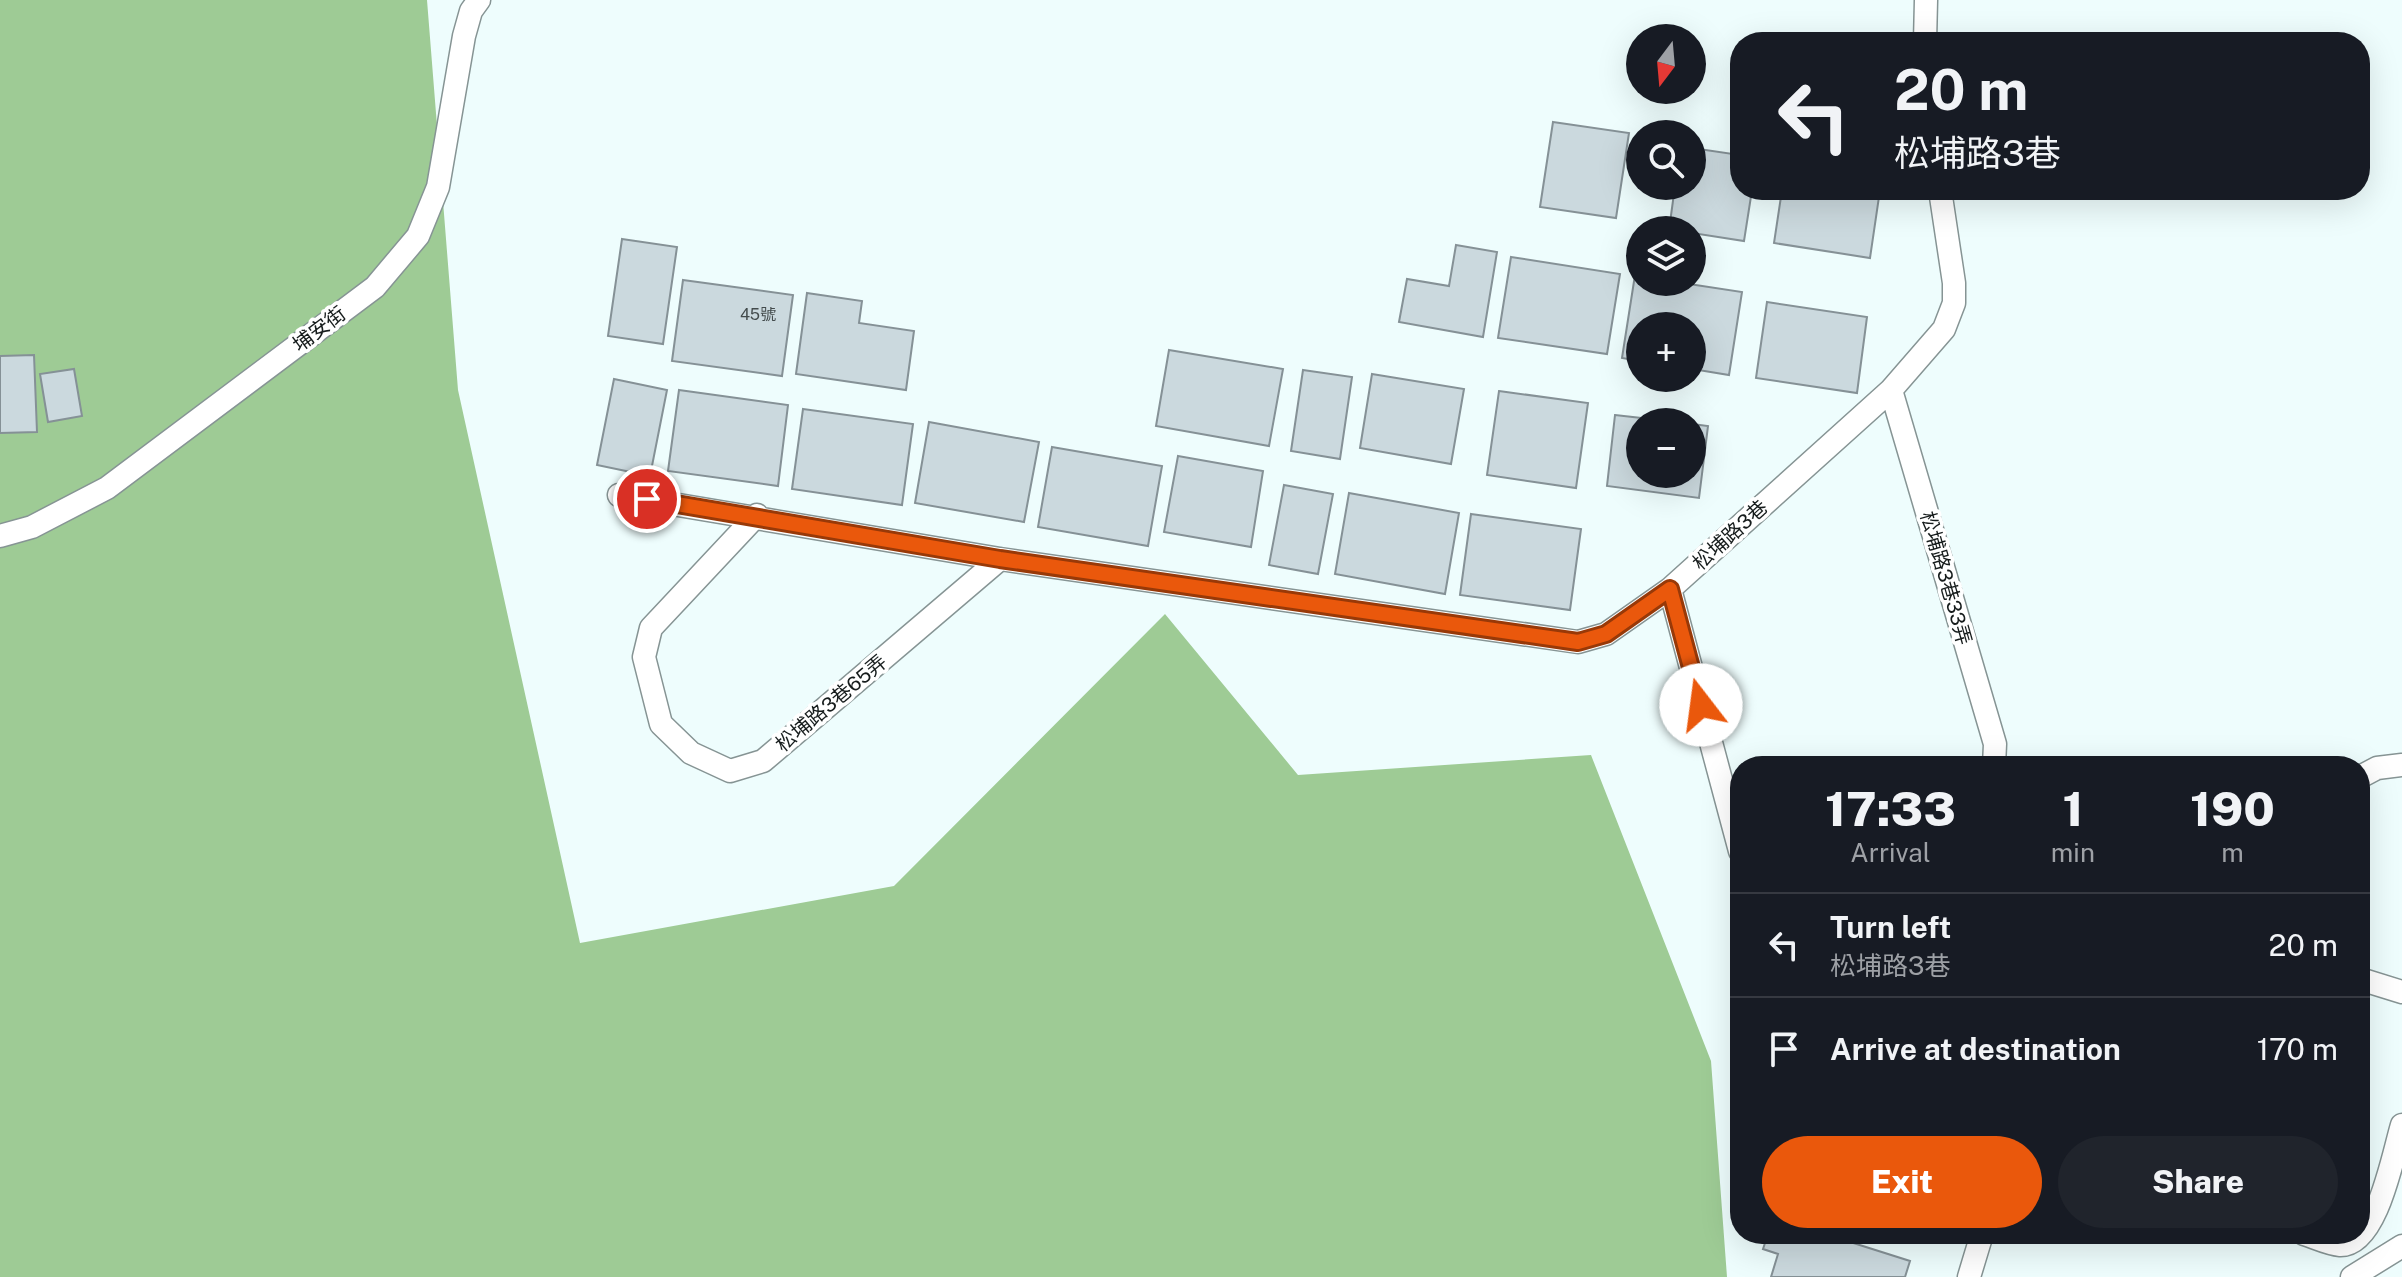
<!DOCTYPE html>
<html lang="en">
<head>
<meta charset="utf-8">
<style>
	:root { --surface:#171b24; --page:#20242c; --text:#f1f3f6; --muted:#9ea1a6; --line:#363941; --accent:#ea580c }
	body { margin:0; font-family:"Public Sans","Noto Sans TC",sans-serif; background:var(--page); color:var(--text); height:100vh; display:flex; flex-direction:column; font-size:30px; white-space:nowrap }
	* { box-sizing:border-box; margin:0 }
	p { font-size:26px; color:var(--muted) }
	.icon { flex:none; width:44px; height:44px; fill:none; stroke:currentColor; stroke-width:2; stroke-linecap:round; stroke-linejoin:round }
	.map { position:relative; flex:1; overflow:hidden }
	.panel { position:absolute; left:1730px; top:756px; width:640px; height:488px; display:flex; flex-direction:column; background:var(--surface); border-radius:32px; box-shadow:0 8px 32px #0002 }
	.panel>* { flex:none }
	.top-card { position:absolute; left:1730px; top:32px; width:640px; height:168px; border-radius:32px; box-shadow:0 8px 32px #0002; background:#171b24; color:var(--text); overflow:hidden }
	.needle { width:52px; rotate:196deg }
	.fabs { position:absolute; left:1626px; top:24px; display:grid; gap:16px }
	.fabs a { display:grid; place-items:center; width:80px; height:80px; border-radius:50%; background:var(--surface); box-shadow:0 8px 32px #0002; font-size:40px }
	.pin { position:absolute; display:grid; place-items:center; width:68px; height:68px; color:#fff; margin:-34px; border:4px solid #fff; border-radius:50%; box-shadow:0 2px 8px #0007 }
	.me { position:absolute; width:88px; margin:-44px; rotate:345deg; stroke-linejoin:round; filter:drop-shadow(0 0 6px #0008) }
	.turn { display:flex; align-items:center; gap:28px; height:168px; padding:0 32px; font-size:36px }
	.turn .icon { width:104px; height:104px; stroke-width:2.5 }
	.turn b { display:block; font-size:56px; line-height:68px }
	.eta { display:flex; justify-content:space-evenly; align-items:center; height:136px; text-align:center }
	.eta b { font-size:48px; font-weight:800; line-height:56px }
	.button { display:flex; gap:16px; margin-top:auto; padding:16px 32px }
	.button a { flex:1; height:92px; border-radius:48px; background:var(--accent); color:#fff; font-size:32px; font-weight:800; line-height:92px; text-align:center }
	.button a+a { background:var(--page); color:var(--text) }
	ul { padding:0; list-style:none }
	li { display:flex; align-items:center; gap:24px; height:104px; padding:0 32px; border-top:2px solid var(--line) }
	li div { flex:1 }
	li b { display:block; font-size:30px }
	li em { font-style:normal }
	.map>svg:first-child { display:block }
	.forest { fill:#9ecb95 }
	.building { fill:#cbd9de; stroke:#859196; stroke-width:2 }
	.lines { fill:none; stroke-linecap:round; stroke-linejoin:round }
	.service-casing { stroke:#869494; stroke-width:25 }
	.service { stroke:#fff; stroke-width:22 }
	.route-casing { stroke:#983908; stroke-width:20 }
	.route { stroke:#ea580c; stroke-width:14 }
	.labels { text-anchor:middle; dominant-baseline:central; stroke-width:7; stroke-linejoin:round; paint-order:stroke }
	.number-label { font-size:16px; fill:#434b4c }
	.street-label { font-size:20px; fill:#161c1c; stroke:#fff }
</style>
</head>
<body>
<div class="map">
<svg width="2402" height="1277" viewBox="0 0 2402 1277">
	<rect width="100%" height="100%" fill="#eefdfd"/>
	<!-- forest -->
	<path class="forest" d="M 0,0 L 427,0 L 458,390 L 580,943 L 894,886 L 1165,614 L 1298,775 L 1591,755 L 1711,1061 L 1727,1277 L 0,1277 Z"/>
	<!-- building -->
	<path class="building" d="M 1553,122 L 1629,133 L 1616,218 L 1540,207 Z
		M 1692,148 L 1740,155 L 1740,190 L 1752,190 L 1744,241 L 1692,233 L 1692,230 L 1669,230 L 1675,186 L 1692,186 Z
		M 1782,190 L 1880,190 L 1870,258 L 1774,243 Z
		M 622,239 L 677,247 L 663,344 L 608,336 Z
		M 1456,245 L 1497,252 L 1483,337 L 1399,322 L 1407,279 L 1449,286 Z
		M 1511,257 L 1620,274 L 1607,354 L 1498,338 Z
		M 1635,275 L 1640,276 L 1640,282 L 1676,282 L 1742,292 L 1729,375 L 1692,369 L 1692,326 L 1640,326 L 1640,361 L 1622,358 Z
		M 683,280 L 793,295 L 782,376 L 672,361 Z
		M 807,293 L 862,301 L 859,323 L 914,331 L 906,390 L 796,374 Z
		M 1767,302 L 1867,317 L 1857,393 L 1756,378 Z
		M 1169,350 L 1283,369 L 1269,446 L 1156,426 Z
		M 34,355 L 37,432 L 0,433 L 0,356 Z
		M 74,369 L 82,416 L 48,422 L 40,374 Z
		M 1303,370 L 1352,377 L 1340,459 L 1291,451 Z
		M 1372,374 L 1464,389 L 1451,464 L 1360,448 Z
		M 614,379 L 667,390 L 650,476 L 597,465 Z
		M 679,390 L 788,405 L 778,486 L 668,471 Z
		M 1499,391 L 1588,403 L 1576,488 L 1487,475 Z
		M 803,409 L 913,424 L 902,505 L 792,489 Z
		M 1615,415 L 1677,422 L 1640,422 L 1640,474 L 1692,474 L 1692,424 L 1708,426 L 1699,498 L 1607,486 Z
		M 929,422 L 1039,442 L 1024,522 L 915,503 Z
		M 1052,447 L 1162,466 L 1148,546 L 1038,527 Z
		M 1178,456 L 1263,471 L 1251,547 L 1164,532 Z
		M 1284,485 L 1333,494 L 1318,574 L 1269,565 Z
		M 1349,493 L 1459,513 L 1445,594 L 1335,574 Z
		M 1471,514 L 1581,529 L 1570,610 L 1460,595 Z
		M 1768,1234 L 1825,1234 L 1910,1261 L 1905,1277 L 1771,1277 L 1778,1254 L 1763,1249 Z"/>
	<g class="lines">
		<!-- service casing -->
		<g class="service-casing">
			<path id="service" d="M 1925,42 L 1926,0
				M 1891,390 L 1995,744 L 1994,766
				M 619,495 L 1000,559 L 1578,642 L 1606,634 L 1670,589 L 1891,390 L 1944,329 L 1954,303 L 1954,283 L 1940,190
				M 757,515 L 651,628 L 644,657 L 661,724 L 691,753 L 730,771 L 763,761 L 1000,559
				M 0,536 L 32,527 L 107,488 L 375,287 L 418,236 L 438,187 L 464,36 L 471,11 L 479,0
				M 1670,589 L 1740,851
				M 2360,777 L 2377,768 L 2402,765
				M 2360,979 L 2402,992
				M 2304,1234 C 2314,1237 2328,1244 2340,1245 C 2377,1246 2393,1155 2402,1125
				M 1969,1277 L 1982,1234
				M 2352,1277 L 2402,1246"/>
		</g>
		<!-- service -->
		<use href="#service" class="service"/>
	</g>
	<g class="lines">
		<!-- route casing -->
		<g class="route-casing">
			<path id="route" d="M 647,499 L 1000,559 L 1578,642 L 1606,634 L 1670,589 L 1701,705"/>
		</g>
		<!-- route -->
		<use href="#route" class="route"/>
	</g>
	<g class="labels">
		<!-- number labels -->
		<g class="number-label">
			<text x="758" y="314">45號</text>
		</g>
		<!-- street labels -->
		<g class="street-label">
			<text transform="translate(319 329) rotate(-37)">埔安街</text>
			<text transform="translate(1730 535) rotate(-42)">松埔路3巷</text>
			<text transform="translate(1946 578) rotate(74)">松埔路3巷33弄</text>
			<text transform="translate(831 703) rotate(-40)">松埔路3巷65弄</text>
		</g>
	</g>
</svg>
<div class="fabs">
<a><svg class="needle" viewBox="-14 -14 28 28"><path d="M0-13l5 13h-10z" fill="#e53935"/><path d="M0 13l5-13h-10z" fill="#9ea1a6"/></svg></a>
<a><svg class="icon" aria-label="search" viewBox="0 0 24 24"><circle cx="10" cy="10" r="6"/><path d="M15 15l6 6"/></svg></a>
<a><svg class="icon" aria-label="layers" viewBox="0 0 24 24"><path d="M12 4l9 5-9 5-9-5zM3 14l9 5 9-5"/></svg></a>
<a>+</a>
<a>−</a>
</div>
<div class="pin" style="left:647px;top:499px;background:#d93025"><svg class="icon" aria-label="arrive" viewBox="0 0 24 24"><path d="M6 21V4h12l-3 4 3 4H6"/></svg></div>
<svg class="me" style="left:1701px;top:705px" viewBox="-20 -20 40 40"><circle r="19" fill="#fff"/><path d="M0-13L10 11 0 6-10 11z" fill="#ea580c"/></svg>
<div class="top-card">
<div class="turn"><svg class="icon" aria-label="left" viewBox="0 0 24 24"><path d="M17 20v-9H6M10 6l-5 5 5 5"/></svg><div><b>20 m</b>松埔路3巷</div></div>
</div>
<section class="panel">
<div class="eta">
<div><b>17:33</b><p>Arrival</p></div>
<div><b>1</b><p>min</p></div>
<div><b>190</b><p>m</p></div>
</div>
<ul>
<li><svg class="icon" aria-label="left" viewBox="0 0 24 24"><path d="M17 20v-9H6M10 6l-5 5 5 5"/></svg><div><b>Turn left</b><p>松埔路3巷</p></div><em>20 m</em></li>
<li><svg class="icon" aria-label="arrive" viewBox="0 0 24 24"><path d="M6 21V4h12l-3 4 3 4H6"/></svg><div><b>Arrive at destination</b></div><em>170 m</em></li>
</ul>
<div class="button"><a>Exit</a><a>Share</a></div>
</section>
</div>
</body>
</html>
